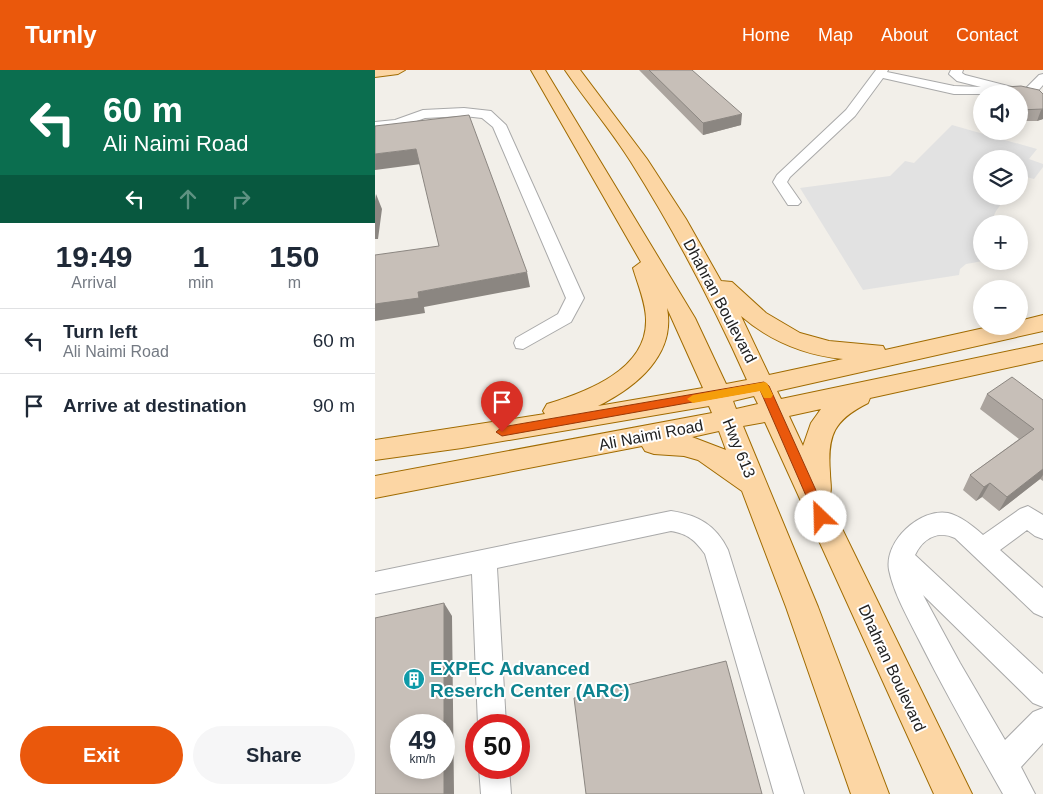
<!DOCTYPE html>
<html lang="en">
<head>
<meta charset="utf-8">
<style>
	:root { --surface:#fff; --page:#f6f6f7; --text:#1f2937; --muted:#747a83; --line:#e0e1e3; --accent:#ea580c }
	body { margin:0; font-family:Arial,sans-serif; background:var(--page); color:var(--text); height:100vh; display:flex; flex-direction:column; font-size:19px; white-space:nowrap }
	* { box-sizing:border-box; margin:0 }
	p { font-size:16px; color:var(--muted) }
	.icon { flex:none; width:28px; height:28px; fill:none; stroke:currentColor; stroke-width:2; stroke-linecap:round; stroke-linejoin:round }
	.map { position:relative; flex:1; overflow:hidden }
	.sheet { display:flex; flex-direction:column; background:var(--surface); width:375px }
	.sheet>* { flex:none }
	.banner { background:#0b6e4f; color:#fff; overflow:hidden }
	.controls { position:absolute; left:598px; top:15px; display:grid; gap:10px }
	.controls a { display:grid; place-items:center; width:55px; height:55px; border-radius:50%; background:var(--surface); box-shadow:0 2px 12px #0003; font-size:25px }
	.speed { position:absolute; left:15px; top:644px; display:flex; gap:10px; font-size:25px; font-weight:700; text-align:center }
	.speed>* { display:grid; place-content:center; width:65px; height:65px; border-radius:50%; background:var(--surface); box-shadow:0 2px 12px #0003; line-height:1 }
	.speed small { font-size:12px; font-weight:400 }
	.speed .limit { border:8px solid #d22; background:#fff; color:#111 }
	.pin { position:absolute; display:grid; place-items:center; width:42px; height:42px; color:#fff; margin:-51px -21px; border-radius:50% 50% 50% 0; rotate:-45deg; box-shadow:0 0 5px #0007 }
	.pin .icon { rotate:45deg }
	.me { position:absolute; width:55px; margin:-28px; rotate:336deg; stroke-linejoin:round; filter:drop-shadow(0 0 4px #0008) }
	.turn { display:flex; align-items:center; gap:18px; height:105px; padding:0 20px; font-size:22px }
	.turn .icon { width:65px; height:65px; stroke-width:2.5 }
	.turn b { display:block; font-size:35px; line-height:42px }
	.lanes { display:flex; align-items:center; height:48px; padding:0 20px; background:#0003; justify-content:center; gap:25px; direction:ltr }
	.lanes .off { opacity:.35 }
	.eta { display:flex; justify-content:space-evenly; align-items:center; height:85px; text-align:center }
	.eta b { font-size:30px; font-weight:700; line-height:35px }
	.action { display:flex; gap:10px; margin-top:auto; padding:10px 20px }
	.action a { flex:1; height:58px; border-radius:30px; background:var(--accent); color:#fff; font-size:20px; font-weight:700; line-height:58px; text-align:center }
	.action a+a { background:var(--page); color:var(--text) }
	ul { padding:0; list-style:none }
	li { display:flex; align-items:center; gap:15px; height:65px; padding:0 20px; border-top:1px solid var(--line) }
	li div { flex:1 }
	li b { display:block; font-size:19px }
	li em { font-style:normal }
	header { display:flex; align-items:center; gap:30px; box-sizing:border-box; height:70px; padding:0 25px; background:var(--accent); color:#fff }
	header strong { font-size:24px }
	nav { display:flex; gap:28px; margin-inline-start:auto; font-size:18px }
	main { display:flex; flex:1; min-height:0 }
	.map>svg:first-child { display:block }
	.parking { fill:#e2e2e2 }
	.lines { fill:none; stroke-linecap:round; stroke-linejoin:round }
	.minor-casing { stroke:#a9a9a9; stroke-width:2 }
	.major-casing { stroke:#a06b00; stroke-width:2 }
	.minor { fill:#fff; fill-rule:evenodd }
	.major { fill:#fcd6a4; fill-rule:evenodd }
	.wall { fill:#aba49e }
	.shaded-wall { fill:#8b8681 }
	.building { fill:#c7bfb8; stroke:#8b8681; fill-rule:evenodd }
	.route { fill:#ea580c; stroke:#983908 }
	.slow { fill:#f59e0b }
	.labels { text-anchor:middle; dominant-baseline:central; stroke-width:4; stroke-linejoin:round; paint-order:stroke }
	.street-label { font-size:16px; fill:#222; stroke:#fff }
	.near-culture-label { font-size:19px; font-weight:bold; fill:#0d838f; stroke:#fff; text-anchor:start }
</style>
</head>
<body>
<header>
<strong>Turnly</strong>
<nav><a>Home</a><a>Map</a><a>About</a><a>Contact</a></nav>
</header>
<main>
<section class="sheet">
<div class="banner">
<div class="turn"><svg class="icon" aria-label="left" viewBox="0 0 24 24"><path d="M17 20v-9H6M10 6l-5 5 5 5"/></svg><div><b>60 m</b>Ali Naimi Road</div></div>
<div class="lanes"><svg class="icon" aria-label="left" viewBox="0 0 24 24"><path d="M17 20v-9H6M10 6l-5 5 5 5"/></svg><svg class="icon off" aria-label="ahead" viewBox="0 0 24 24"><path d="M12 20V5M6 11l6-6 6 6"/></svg><svg class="icon off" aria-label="right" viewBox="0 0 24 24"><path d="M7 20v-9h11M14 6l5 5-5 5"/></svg></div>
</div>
<div class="eta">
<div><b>19:49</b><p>Arrival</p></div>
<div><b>1</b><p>min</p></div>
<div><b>150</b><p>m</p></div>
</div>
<ul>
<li><svg class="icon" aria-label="left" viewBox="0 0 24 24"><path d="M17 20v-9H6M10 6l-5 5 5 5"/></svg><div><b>Turn left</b><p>Ali Naimi Road</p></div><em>60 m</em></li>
<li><svg class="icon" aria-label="arrive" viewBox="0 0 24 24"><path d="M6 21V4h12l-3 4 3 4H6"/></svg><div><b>Arrive at destination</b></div><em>90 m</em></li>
</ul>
<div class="action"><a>Exit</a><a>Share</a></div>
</section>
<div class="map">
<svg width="668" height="724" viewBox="0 0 668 724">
	<rect width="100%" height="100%" fill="#f2efe9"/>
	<!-- parking -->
	<path class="parking" d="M 577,55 L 662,79 L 654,89 L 668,94 L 668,97 L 659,109 L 648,106 L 644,111 L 644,89 L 606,89 L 606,126 L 632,126 L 621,141 L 615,154 L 606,154 L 606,191 L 608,191 L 591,194 L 585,199 L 584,205 L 488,220 L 425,118 L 515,106 L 530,91 L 539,93 Z"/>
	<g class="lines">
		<!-- minor casing -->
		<g class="minor-casing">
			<path id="minor" d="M 501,0 L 513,0 L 512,2 L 579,16 L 606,17 L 582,11 L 574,4 L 576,0 L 588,0 L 587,3 L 590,5 L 649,20 L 664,5 L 668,4 L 668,15 C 660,24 657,30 644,27 L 644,24 L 624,22 L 606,24 L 579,24 L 508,8 L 480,46 L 415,107 L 412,112 L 426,132 L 423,135 L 413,135 L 398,112 L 402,105 L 471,40 Z
				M 89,38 L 116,41 L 131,55 L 209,228 L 196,252 L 148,279 L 141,278 L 139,273 L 141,268 L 183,244 L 191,228 L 118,57 L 107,48 L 89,46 L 50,48 L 22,58 L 0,60 L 0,52 L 20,50 L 48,40 Z
				M 653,436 L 668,445 L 668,469 L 660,466 L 652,460 L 625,480 L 668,518 L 668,547 L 659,543 L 580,468 C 563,460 548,468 540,485 L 668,604 L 668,637 L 658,633 L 548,525 L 585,593 L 630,670 L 658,642 L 668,638 L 668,673 L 646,697 L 660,724 L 628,724 C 599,673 570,622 544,570 C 533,548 519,524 514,500 C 509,471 545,438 573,443 C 586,446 598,456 608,465 L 645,439 Z
				M 296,441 C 323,445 341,455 353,480 L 429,724 L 399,724 L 330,484 C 320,470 313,464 296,461 L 122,498 L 131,655 L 103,655 L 97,504 L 0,524 L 0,502 Z
				M 104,698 L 134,698 L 136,724 L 106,724 Z"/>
		</g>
		<!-- major casing -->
		<g class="major-casing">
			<path id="major" d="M 0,0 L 30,0 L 23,4 L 0,7 Z
				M 156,0 L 170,0 L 320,248 L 351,314 L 372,310 C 338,234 300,162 256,92 C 236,60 211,31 190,0 L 205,0 L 272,89 L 311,149 L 346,211 L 357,212 L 391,243 L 425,263 L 454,271 L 508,276 L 510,280 L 618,256 L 644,256 L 644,251 L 668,245 L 668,261 L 402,321 L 406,329 L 668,274 L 668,290 L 495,328 L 493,333 C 459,350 452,365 455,403 C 455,413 458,420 453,430 L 597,724 L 559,724 L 390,352 L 368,356 L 443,537 L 514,724 L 476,724 L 411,537 L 367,421 L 323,390 L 309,386 L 279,384 L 270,381 L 267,376 L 0,428 L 0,406 L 337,343 L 334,336 L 87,378 L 0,390 L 0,370 L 170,344 L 168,341 L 172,334 C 211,322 272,300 271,250 C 271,233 263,215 258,198 L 266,192 ZM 292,238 L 328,318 L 223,336 C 261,317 301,285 292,238 ZM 366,246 C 395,271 429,285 468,289 L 394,305 ZM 379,326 L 383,334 L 361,339 L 358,331 ZM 446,339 L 436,353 L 428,376 L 414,346 ZM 344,361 L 351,380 L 317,367 Z"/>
		</g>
		<!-- minor -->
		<use href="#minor" class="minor"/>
		<!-- major -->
		<use href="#major" class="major"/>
	</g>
	<!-- wall -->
	<path class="wall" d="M 264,0 L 317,0 L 366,55 L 328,65 Z
		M 644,24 L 668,24 L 668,49 L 662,51 L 644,51 Z
		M 612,324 L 668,330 L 668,411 L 665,409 L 624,441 L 607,427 L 601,431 L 588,420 L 595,405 L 644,369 L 605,339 Z"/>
	<!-- shaded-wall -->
	<path class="shaded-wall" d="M 668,39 L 668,49 L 662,51 L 666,40 Z
		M 367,44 L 366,55 L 328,65 L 328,53 Z
		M 41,79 L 46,94 L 0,100 L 0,84 Z
		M 1,124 L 7,139 L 3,169 L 0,169 L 0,131 Z
		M 152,202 L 155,217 L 49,237 L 50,243 L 0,251 L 0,234 L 43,222 Z
		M 668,399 L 668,405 L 665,409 L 624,441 L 632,427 Z
		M 615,413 L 607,427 L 601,431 L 609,417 Z
		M 69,533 L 77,546 L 79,724 L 69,724 Z"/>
	<!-- building -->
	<path class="building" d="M 274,0 L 317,0 L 367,44 L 328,53 Z
		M 646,16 L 664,20 L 668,24 L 668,39 L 644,40 L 644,24 L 618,24 L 630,17 Z
		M 94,45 L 152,202 L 43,222 L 44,228 L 0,234 L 0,185 L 64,176 L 41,79 L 0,84 L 0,56 Z
		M 637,307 L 668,330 L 668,399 L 632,427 L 615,413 L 609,417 L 595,405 L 659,359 L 612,324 Z
		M 69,533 L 69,724 L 0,724 L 0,548 ZM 26,655 L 69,655 L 69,698 L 26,698 Z
		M 351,591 L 387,724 L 211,724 L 199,628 Z"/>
	<!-- route -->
	<path class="route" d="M 389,312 L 394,316 L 453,447 L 451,451 L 442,451 L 385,320 L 127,366 L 121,362 L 127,357 Z"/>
	<!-- slow -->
	<path class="slow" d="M 389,312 L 392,313 L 398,325 L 396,328 L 389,328 L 385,321 L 318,333 L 312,329 L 318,325 Z"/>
	<!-- icons -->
	<defs>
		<g id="building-disc" transform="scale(1.125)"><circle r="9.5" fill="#0f9aa8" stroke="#fff"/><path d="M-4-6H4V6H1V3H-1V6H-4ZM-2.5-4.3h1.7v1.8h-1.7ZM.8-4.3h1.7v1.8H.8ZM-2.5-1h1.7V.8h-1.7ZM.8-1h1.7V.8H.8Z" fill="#fff"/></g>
	</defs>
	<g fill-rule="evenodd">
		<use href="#building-disc" x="39" y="609"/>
	</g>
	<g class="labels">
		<!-- street labels -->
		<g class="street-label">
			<text transform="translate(345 231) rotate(62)">Dhahran Boulevard</text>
			<text transform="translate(276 365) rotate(-11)">Ali Naimi Road</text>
			<text transform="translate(364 378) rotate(68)">Hwy 613</text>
			<text transform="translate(517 598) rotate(65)">Dhahran Boulevard</text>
		</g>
		<!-- near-culture labels -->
		<g class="near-culture-label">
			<text x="55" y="598">EXPEC Advanced<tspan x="55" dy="22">Reserch Center (ARC)</tspan></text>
		</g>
	</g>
</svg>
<div class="controls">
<a><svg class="icon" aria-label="sound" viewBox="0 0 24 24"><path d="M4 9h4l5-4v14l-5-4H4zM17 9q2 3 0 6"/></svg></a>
<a><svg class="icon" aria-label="layers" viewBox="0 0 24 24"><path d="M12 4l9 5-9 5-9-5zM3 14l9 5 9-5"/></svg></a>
<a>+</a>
<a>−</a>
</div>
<div class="speed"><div>49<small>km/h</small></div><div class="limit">50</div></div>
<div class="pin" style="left:127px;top:362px;background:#d93025"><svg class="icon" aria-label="arrive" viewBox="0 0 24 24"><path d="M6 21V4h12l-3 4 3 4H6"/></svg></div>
<svg class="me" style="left:446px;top:447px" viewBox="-20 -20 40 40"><circle r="19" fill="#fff"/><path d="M0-13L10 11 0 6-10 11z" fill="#ea580c"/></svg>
</div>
</main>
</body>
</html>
